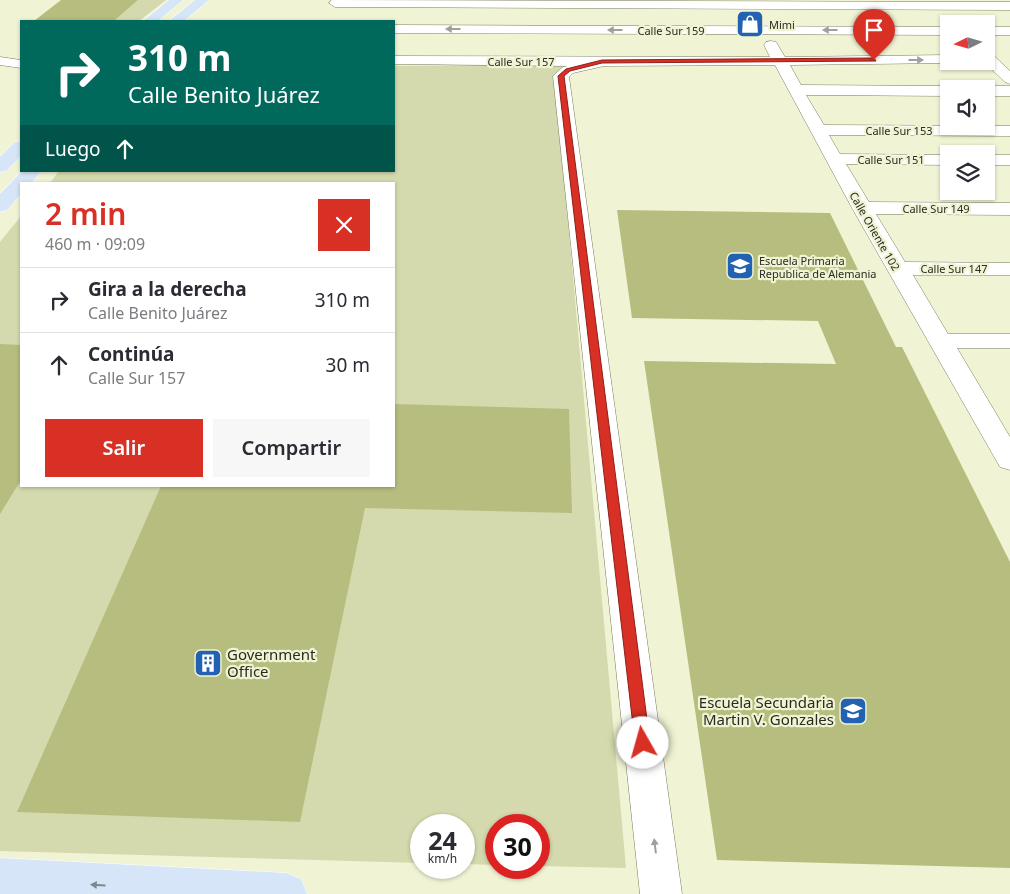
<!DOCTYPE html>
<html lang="es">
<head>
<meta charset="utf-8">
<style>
	:root { --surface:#fff; --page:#f7f7f7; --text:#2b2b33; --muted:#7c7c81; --line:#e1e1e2; --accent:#d93025 }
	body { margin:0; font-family:"Noto Sans",sans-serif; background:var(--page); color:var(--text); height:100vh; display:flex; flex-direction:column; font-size:19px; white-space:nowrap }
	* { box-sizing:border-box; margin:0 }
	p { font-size:16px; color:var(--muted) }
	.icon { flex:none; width:28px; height:28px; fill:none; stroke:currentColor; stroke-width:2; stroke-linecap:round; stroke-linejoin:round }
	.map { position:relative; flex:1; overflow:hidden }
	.details { position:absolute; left:20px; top:182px; width:375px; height:305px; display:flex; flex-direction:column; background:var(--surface); border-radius:0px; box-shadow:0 1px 4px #0004 }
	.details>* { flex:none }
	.hud { position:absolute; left:20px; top:20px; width:375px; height:152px; border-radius:0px; box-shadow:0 1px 4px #0004; background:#00695c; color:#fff; overflow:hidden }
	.needle { width:32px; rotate:265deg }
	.fabs { position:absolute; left:940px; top:15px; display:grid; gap:10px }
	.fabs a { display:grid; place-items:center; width:55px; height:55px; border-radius:0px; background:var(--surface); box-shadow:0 1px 4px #0004; font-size:25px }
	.speed { position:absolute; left:410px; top:814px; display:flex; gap:10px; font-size:25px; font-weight:700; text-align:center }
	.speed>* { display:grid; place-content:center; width:65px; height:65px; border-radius:50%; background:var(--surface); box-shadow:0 1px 4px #0004; line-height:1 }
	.speed small { font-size:12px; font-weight:400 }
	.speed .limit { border:8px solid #d22; background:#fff; color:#111 }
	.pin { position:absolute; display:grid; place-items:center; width:42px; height:42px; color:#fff; margin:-51px -21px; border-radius:50% 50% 50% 0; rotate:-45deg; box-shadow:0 0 5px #0007 }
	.pin .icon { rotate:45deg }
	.me { position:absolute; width:55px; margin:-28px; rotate:353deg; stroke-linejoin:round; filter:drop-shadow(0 0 4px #0008) }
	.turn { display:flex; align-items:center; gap:18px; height:105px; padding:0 25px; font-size:22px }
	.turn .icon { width:65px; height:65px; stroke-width:2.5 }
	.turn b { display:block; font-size:35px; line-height:42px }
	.then { display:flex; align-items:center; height:48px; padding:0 25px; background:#0003; gap:10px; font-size:19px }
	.round { display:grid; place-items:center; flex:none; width:52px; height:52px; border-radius:0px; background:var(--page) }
	.head { display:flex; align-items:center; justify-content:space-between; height:85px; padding:0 25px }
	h1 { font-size:30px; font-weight:600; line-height:38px; color:var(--accent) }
	.button { display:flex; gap:10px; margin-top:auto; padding:10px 25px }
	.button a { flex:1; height:58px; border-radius:0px; background:var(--accent); color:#fff; font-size:20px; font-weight:600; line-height:58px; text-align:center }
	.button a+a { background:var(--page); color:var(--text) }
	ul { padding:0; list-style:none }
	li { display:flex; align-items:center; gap:15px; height:65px; padding:0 25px; border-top:1px solid var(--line) }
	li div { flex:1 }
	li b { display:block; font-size:19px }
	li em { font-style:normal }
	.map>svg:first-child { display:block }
	.green { fill:#d4daad }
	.building { fill:#b7bd7e }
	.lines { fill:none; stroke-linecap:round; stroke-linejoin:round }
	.minor-casing { stroke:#797c5f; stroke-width:1 }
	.major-casing { stroke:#fff; stroke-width:1 }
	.minor { fill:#fff; fill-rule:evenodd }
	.major { fill:#d6e5f8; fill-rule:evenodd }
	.oneway { fill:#9fa09a }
	.oneway2 { fill:#80888c }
	.route { fill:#d93025; stroke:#8d1f18 }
	.labels { text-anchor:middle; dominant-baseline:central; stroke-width:4.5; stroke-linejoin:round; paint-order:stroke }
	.far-poi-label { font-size:11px; fill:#292b1f; stroke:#f0f4d4; text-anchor:start }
	.far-street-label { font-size:11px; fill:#292b1f; stroke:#f0f4d4 }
	.near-poi-label { font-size:15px; fill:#292b1f; stroke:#f0f4d4; text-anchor:start }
</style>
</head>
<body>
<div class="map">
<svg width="1010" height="894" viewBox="0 0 1010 894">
	<rect width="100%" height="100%" fill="#f0f4d4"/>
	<!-- green -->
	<path class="green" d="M 138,0 L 166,0 L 139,21 L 114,21 Z
		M 572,64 L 563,67 L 555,76 L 626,868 L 539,866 L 539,825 L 496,825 L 496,865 L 464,864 L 464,825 L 421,825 L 421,863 L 0,851 L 0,242 L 21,216 L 21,486 L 394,486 L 394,184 L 49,184 L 59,171 L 394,171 L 394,66 Z"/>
	<!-- building -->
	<path class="building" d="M 61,0 L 138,0 L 114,21 L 34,21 Z
		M 617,210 L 830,213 L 896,347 L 902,347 L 1010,562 L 1010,868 L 717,860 L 644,361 L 836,364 L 818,321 L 632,318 Z
		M 0,344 L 21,345 L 21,480 L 0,514 Z
		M 394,404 L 569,409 L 572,513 L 365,508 L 300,822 L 17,812 L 161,486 L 394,486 Z"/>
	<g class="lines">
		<!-- minor casing -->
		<g class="minor-casing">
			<path id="minor" d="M 332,0 L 1010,2 L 1010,10 L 335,7 L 329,3 Z
				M 394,25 L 949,27 L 949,35 L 394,33 Z
				M 986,27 L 1010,27 L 1010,35 L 986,35 Z
				M 771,41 L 776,42 L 785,57 L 949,55 L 949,61 L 955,61 L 949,63 L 790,65 L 801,85 L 949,86 L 955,89 L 949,89 L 949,96 L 806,95 L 824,125 L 1010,126 L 1010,136 L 829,135 L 840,154 L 949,155 L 949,165 L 846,164 L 869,202 L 1010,203 L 1010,215 L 876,214 L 905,262 L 1010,263 L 1010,275 L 913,275 L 948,334 L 1010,334 L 1010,348 L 957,348 L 1010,437 L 1010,470 L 1000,467 L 852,208 L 775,65 L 604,66 L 573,73 L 569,77 L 682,894 L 640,894 L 553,76 L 563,67 L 568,66 L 394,64 L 394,56 L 770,57 L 764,45 L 766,42 Z
				M 986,52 L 991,53 L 1010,71 L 1010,84 L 1005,82 L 983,61 L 986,61 Z
				M 0,57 L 21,60 L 21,68 L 0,65 Z
				M 986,86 L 1010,86 L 1010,96 L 986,96 L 986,89 L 980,89 Z
				M 986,155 L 1010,155 L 1010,165 L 986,165 Z"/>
		</g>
		<!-- major casing -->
		<g class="major-casing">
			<path id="major" d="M 169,0 L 183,0 L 158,21 L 143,21 Z
				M 195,0 L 209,0 L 184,21 L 169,21 Z
				M 21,141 L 21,156 L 6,171 L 0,172 L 0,157 L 15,142 Z
				M 22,171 L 41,171 L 31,184 L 21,184 L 21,194 L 7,210 L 0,212 L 0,194 Z
				M 0,858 L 286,873 L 301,879 L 307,894 L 0,894 Z"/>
		</g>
		<!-- minor -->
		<use href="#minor" class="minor"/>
		<!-- major -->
		<use href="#major" class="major"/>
	</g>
	<!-- one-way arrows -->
	<defs><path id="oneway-solid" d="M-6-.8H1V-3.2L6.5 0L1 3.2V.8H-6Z" transform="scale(1.25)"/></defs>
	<g class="oneway">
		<use href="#oneway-solid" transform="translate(453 29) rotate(-180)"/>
		<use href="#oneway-solid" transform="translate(615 30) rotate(-180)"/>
		<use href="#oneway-solid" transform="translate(830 30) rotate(-180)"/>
		<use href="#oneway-solid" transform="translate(916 60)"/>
		<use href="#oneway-solid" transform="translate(655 846) rotate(-97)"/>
	</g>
	<use class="oneway2" href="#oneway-solid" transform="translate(98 885) rotate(-177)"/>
	<!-- route -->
	<path class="route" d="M 874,58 L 876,61 L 602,63 L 570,71 L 564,76 L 650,743 L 648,748 L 643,750 L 637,748 L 635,743 L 558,76 L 566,69 L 602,60 Z"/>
	<!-- icons -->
	<defs>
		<g id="shop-square" transform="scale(1.4375)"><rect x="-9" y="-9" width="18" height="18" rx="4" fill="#2361b3" stroke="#f0f4d4"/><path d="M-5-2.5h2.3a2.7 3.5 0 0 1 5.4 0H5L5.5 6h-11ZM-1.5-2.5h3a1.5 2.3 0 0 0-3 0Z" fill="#fff"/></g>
		<g id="school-square" transform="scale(1.4375)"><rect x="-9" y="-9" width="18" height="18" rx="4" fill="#2361b3" stroke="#f0f4d4"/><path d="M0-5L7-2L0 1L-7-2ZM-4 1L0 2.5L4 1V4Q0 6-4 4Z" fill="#fff"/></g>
		<g id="building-square" transform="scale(1.4375)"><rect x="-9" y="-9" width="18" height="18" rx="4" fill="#2361b3" stroke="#f0f4d4"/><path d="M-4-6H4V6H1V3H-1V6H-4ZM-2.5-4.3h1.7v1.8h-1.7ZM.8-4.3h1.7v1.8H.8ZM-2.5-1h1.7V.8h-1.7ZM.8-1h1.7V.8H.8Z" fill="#fff"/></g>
	</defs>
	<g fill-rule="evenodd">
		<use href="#shop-square" x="750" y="24"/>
		<use href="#school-square" x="740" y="266"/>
		<use href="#building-square" x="208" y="663"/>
		<use href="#school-square" x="853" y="711"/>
	</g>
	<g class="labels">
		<!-- far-poi labels -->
		<g class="far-poi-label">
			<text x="769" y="24">Mimi</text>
			<text x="759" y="260">Escuela Primaria<tspan x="759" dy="13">Republica de Alemania</tspan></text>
		</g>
		<!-- far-street labels -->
		<g class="far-street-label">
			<text x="671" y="30">Calle Sur 159</text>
			<text x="521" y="61">Calle Sur 157</text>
			<text x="899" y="130">Calle Sur 153</text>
			<text x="891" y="159">Calle Sur 151</text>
			<text x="936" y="208">Calle Sur 149</text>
			<text transform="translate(875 231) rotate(60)">Calle Oriente 102</text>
			<text x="954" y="268">Calle Sur 147</text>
		</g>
		<!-- near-poi labels -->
		<g class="near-poi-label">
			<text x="227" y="654">Government<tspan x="227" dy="17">Office</tspan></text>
			<text x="834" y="702" text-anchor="end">Escuela Secundaria<tspan x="834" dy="17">Martin V. Gonzales</tspan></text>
		</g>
	</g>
</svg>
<div class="fabs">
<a><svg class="needle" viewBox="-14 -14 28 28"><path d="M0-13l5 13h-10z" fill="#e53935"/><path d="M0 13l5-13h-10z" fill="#7c7c81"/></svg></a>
<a><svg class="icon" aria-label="sound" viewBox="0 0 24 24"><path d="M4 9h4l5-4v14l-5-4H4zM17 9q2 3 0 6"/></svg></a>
<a><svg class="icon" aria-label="layers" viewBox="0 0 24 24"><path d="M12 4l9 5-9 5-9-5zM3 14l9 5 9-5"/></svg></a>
</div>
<div class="speed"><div>24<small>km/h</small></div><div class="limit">30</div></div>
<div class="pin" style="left:874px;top:60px;background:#d93025"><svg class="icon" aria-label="arrive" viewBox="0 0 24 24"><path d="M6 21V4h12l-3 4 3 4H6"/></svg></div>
<svg class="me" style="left:643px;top:743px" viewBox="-20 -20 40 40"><circle r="19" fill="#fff"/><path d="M0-13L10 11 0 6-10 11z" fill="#d93025"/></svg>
<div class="hud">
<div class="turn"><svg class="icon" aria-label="right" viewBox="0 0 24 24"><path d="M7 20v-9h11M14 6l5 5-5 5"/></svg><div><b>310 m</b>Calle Benito Juárez</div></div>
<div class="then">Luego<svg class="icon" aria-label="ahead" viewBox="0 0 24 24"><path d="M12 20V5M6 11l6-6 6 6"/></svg></div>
</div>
<section class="details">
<div class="head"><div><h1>2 min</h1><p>460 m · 09:09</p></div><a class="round" style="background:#d93025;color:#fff"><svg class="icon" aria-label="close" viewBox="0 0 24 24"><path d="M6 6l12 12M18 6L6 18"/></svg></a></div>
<ul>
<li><svg class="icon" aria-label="right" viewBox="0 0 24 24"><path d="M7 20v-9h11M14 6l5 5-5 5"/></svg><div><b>Gira a la derecha</b><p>Calle Benito Juárez</p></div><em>310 m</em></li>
<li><svg class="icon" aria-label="ahead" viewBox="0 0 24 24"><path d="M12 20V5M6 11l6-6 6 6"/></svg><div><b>Continúa</b><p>Calle Sur 157</p></div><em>30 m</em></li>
</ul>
<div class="button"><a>Salir</a><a>Compartir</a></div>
</section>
</div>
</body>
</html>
